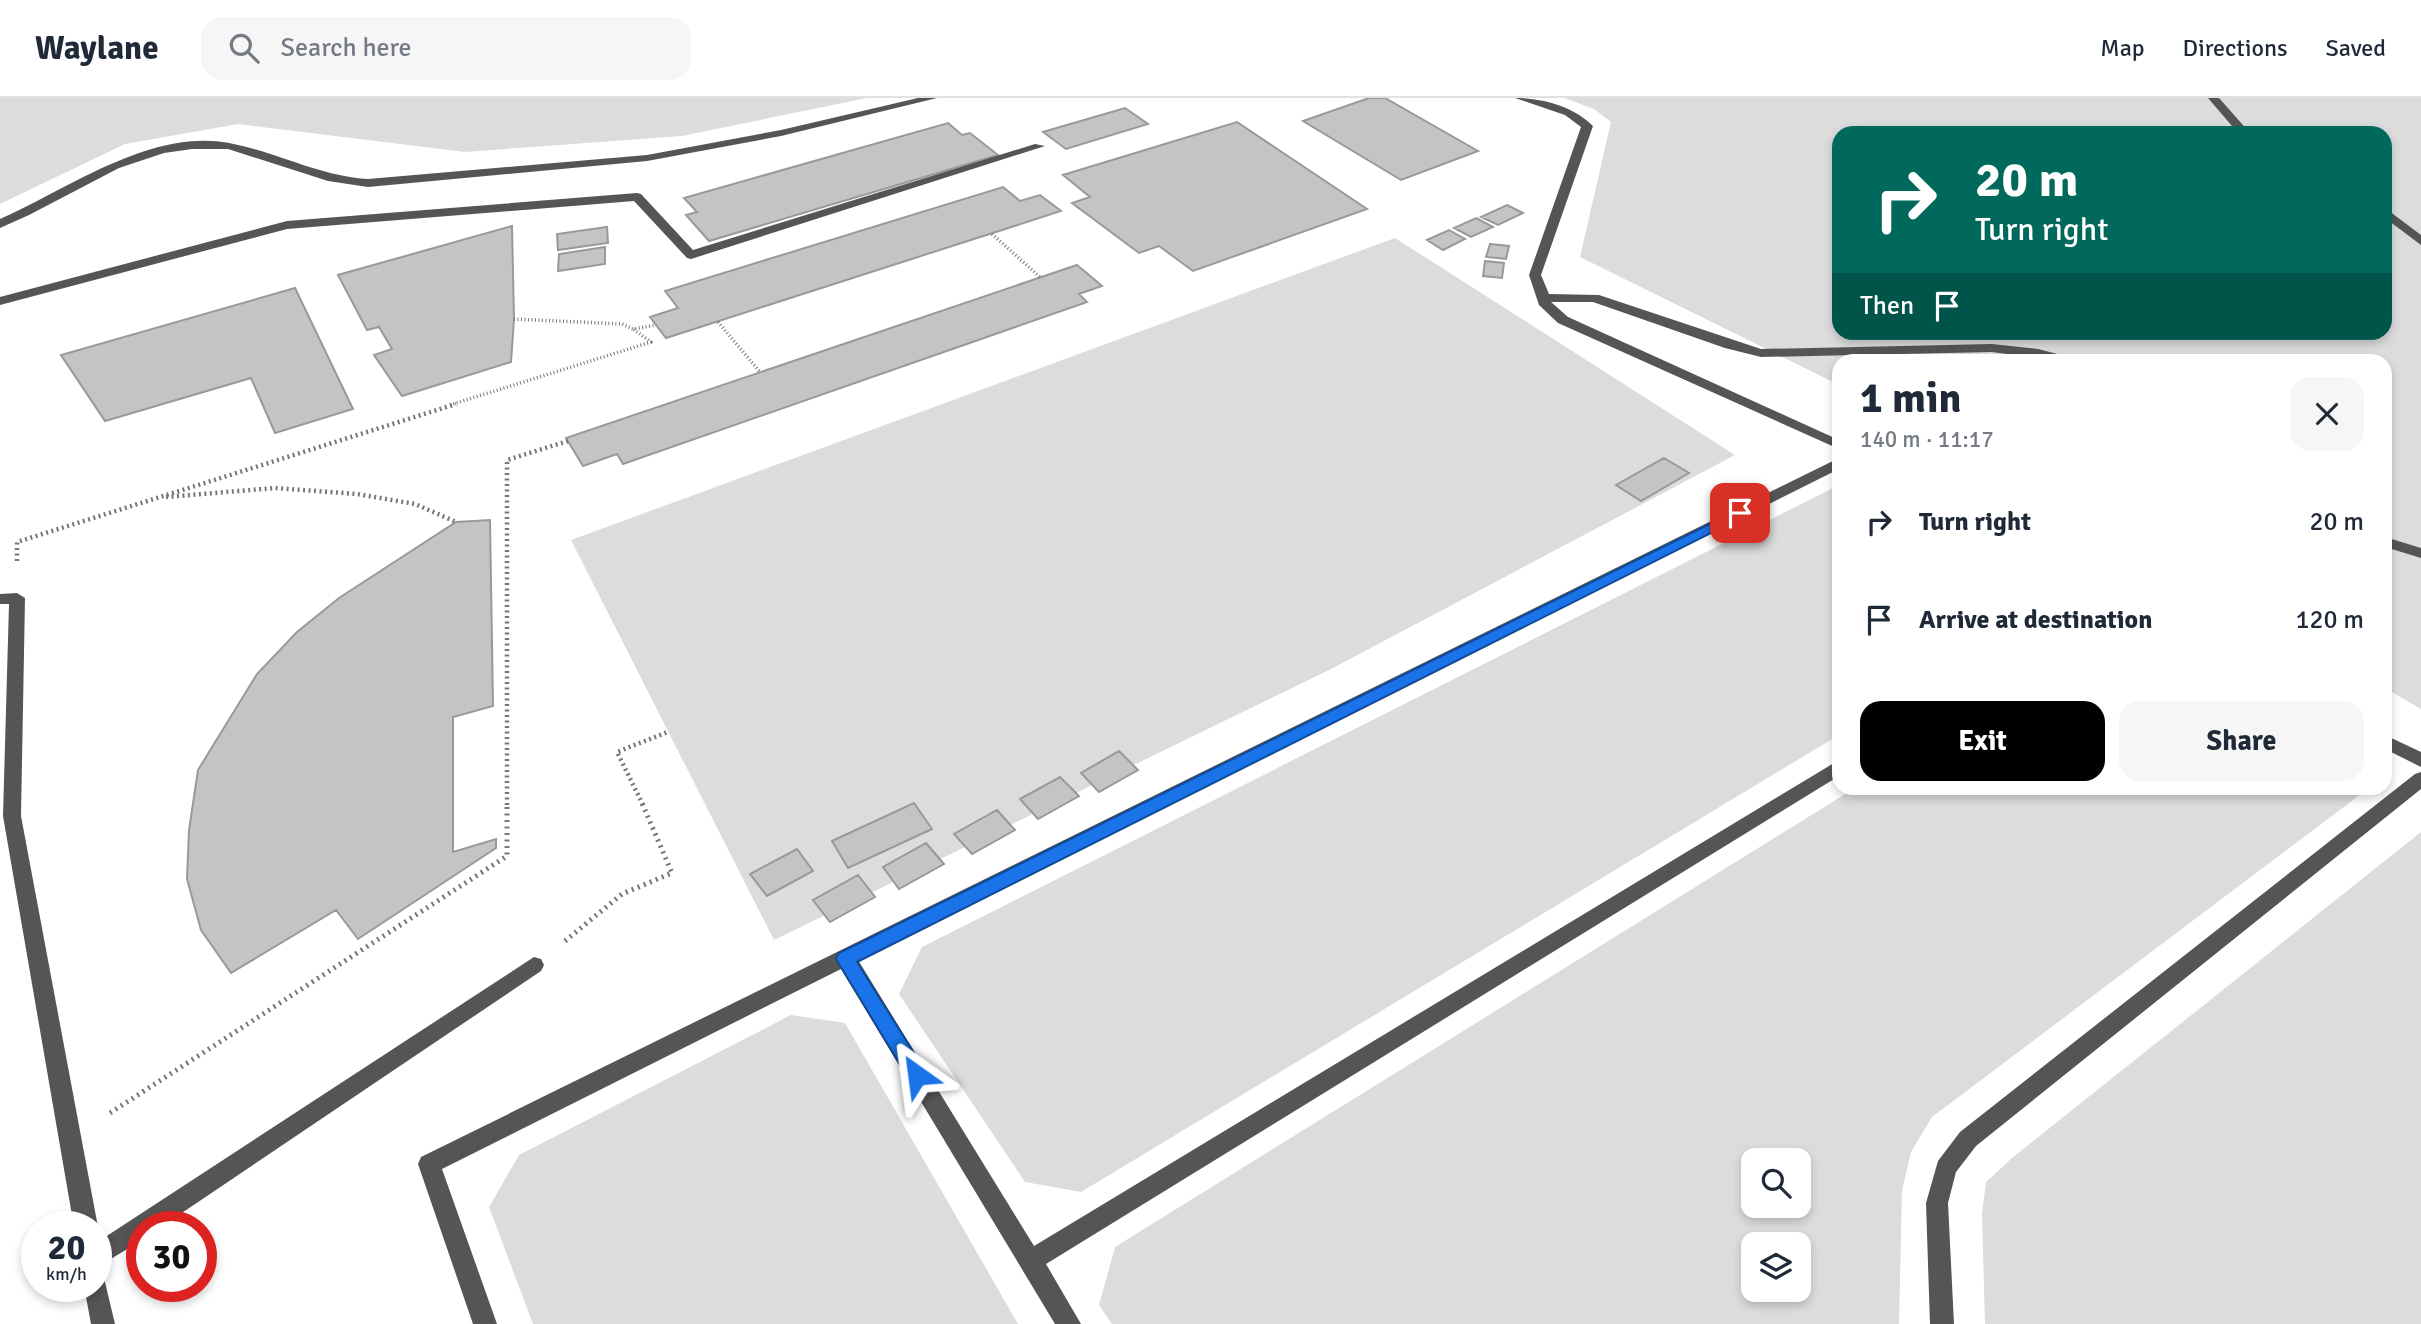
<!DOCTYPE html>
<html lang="en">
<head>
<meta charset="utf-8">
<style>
	:root { --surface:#fff; --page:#f6f6f7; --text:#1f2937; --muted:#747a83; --line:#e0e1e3; --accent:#000 }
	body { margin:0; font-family:Signika,sans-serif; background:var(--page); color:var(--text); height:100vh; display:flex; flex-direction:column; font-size:26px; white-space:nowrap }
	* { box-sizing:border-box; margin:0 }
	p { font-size:23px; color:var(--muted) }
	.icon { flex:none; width:38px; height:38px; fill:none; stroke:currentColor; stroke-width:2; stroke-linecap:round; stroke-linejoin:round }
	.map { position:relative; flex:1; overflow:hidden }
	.side { position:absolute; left:1832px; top:256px; width:560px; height:441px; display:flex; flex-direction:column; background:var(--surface); border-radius:21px; box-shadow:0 4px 10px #0003 }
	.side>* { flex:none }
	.guide { position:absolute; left:1832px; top:28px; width:560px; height:214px; border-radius:21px; box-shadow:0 4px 10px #0003; background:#00695c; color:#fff; overflow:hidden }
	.fabs { position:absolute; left:1741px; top:1050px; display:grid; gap:14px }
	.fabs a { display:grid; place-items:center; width:70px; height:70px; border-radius:14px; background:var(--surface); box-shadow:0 4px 10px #0003; font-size:35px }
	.speed { position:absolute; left:21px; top:1113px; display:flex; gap:14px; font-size:35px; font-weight:700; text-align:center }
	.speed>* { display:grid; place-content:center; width:91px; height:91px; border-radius:50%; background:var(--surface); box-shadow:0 4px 10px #0003; line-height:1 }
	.speed small { font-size:18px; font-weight:400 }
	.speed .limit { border:10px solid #d22; background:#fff; color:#111 }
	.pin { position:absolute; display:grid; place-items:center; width:60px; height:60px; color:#fff; margin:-30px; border-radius:14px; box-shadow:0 4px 10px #0006 }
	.me { position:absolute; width:77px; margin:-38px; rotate:329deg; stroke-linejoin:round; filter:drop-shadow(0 0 5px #0008) }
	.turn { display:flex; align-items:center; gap:24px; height:147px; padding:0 28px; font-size:32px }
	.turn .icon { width:91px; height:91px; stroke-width:2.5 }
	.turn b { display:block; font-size:49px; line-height:60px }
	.then { display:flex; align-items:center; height:66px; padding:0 28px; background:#0003; gap:14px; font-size:26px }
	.round { display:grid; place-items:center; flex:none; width:74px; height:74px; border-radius:21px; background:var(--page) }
	.overview { display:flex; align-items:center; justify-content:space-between; height:119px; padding:0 28px }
	h1 { font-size:42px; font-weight:800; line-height:52px }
	.button { display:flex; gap:14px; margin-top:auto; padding:14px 28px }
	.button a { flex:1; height:80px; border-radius:21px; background:var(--accent); color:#fff; font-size:28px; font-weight:800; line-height:80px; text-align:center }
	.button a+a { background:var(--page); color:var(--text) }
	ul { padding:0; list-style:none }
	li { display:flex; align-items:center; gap:21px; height:98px; padding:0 28px }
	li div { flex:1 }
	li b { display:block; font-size:26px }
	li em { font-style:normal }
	header { display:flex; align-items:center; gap:42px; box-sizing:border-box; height:98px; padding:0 35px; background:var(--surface); border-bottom:2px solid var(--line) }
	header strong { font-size:33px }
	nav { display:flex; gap:38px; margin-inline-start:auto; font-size:24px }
	.search { width:490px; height:63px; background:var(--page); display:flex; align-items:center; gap:18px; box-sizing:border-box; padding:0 24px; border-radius:21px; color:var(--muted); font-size:26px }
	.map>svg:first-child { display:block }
	.green { fill:#dcdcdc; fill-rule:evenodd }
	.building { fill:#c4c4c4; stroke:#999; stroke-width:2 }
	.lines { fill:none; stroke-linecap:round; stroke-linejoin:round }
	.path-far2 { stroke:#777; stroke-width:3.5; stroke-dasharray:1 2.5; stroke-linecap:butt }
	.path-far1 { stroke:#777; stroke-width:4.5; stroke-dasharray:2 3.5; stroke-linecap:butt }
	.path { stroke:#777; stroke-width:5; stroke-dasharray:2 4.5; stroke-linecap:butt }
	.minor { fill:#555; fill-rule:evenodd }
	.route { fill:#1a73e8; stroke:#114b97; stroke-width:2 }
</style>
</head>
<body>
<header>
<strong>Waylane</strong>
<div class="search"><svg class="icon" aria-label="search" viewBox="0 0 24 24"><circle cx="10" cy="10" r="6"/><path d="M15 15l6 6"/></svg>Search here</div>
<nav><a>Map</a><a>Directions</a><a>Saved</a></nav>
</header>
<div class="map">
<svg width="2421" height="1226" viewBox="0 0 2421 1226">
	<rect width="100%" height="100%" fill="#fff"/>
	<!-- green -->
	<path class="green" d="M 0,0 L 867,0 L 682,38 L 465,54 L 238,26 L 125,46 L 0,106 Z
		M 1564,0 L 2421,0 L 2421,611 L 2385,590 L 2385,262 L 1839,262 L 1839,287 L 1580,159 L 1611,24 L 1594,11 ZM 1839,35 L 2385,35 L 2385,234 L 1839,234 Z
		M 1395,140 L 1735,357 L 1331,571 L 774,842 L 571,442 Z
		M 1839,387 L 1839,637 L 1081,1094 L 1025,1084 L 899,896 L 922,849 Z
		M 1855,690 L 2369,690 L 1932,1019 L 1911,1054 L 1902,1093 L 1899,1226 L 1112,1226 L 1099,1207 L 1115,1149 ZM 1799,1062 L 1799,1108 L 1754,1108 L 1754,1062 ZM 1799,1146 L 1799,1192 L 1754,1192 L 1754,1146 Z
		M 2421,734 L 2421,1226 L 1985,1226 L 1982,1116 L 1986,1084 L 2012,1060 Z
		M 791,917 L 845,925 L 1018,1226 L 533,1226 L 489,1109 L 519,1057 Z"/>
	<!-- building -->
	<path class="building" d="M 1369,0 L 1385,0 L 1478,53 L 1401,82 L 1303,23 Z
		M 1125,10 L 1148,26 L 1066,51 L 1043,34 Z
		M 1237,24 L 1367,111 L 1193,173 L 1159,148 L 1139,155 L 1072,105 L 1090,99 L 1063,77 Z
		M 948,25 L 962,37 L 970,35 L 998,57 L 709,143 L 686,117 L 697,114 L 684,100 Z
		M 1003,89 L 1020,103 L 1040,97 L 1061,113 L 666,240 L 650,219 L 678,210 L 665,193 Z
		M 1507,107 L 1523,115 L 1498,127 L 1481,119 Z
		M 1476,120 L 1493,129 L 1471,139 L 1454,130 Z
		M 512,128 L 514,221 L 511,264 L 402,298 L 374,257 L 392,251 L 379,229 L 367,232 L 338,177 Z
		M 607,129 L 608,145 L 558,152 L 557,136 Z
		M 1449,132 L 1465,141 L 1443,152 L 1427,142 Z
		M 1490,146 L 1509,148 L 1506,161 L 1486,159 Z
		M 605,149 L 605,166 L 558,173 L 559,156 Z
		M 1485,163 L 1504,165 L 1502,180 L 1483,178 Z
		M 1077,167 L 1102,188 L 1079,196 L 1087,204 L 623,366 L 617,356 L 583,368 L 566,340 Z
		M 295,190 L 353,311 L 275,335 L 251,280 L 105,323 L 61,257 Z
		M 1664,360 L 1689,375 L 1641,403 L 1616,387 Z
		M 490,422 L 493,608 L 453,619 L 453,754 L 496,741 L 496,750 L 358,841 L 336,812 L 231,875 L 201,832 L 187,781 L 189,732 L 198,672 L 257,576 L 297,534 L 339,500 L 456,424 Z
		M 1119,653 L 1138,672 L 1099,694 L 1081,675 Z
		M 1060,679 L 1079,698 L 1038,721 L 1020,701 Z
		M 914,705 L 932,731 L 848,770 L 832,743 Z
		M 997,712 L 1015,732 L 972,756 L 954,736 Z
		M 926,745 L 944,766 L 899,791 L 883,769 Z
		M 797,751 L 813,773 L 767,798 L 750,776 Z
		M 858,777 L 875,799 L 830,824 L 813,802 Z"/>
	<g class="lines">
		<!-- path-far2 -->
		<path class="path-far2" d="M 992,136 L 1040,179
			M 514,221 L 622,226 L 633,231 L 656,227
			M 718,224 L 760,274
			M 450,307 L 651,244 L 633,231"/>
		<!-- path-far1 -->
		<path class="path-far1" d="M 166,399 L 275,390 L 357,396 L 415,406 L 456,424
			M 17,463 L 17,444 L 456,306
			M 507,707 L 507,362 L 568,343
			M 643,707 L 617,654 L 668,634"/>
		<!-- path -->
		<path class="path" d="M 565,843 L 622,796 L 672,775 L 642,705
			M 110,1015 L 507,758 L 507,705"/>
		<!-- minor -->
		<path class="minor" d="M 918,0 L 937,0 L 781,38 L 647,63 L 368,89 L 328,83 L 228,51 L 192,51 L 164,55 L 119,70 L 29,117 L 0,130 L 0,121 C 68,91 151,30 229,45 C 277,54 319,78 368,81 L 647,57 L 781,32 Z
			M 1515,0 C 1541,0 1573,8 1593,28 L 1541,177 L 1549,196 L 1599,197 L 1761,251 L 1992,246 L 2038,251 L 2069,259 L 2071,262 L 2050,262 L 1992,254 L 1761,259 L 1725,250 L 1593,204 L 1551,204 L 1568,219 L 1839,342 L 1839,351 L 1558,225 L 1539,207 L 1529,177 L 1581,29 L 1565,17 Z
			M 2208,0 L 2219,0 L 2250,35 L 2238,35 Z
			M 1035,46 L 1045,48 L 691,161 L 687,160 L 634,103 L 287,131 L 0,207 L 0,199 L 287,123 L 637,95 L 641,96 L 693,152 Z
			M 2385,110 L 2421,137 L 2421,147 L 2385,120 Z
			M 1839,360 L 1839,371 L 858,862 L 1034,1148 L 1839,662 L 1839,678 L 1046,1166 L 1081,1226 L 1055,1226 L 841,871 L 442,1071 L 497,1226 L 473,1226 L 418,1066 L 421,1059 Z
			M 2385,439 L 2421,450 L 2421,460 L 2385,449 Z
			M 17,495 L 25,500 L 21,718 L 98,1129 L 96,1132 L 96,1129 L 74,1129 L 3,718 L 9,506 L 0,506 L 0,496 Z
			M 2385,637 L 2421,654 L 2421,669 L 2385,651 Z
			M 2421,674 L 2421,691 L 1976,1048 L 1956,1074 L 1948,1105 L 1954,1226 L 1930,1226 L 1926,1105 L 1938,1063 L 1960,1034 L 2415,676 Z
			M 534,859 L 541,861 L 544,867 L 541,873 L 161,1129 L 142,1129 L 142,1142 L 96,1170 L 96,1145 Z
			M 96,1177 L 104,1180 L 115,1226 L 91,1226 L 84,1188 L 96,1188 Z"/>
	</g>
	<!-- route -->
	<path class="route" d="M 1740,411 L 1745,412 L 1745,418 L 857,864 L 924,971 L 926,977 L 924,983 L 917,986 L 910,983 L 839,866 L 836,861 L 839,855 Z"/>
</svg>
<div class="fabs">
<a><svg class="icon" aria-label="search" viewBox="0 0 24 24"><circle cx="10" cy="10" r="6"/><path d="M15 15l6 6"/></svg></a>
<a><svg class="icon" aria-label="layers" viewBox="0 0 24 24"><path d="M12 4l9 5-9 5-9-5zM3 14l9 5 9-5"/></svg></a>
</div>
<div class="speed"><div>20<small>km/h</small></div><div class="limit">30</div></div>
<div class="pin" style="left:1740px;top:415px;background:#d93025"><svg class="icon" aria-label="arrive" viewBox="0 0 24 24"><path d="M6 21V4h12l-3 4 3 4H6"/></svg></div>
<svg class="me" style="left:917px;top:977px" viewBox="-20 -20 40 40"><path d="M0-17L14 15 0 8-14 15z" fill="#1a73e8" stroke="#fff" stroke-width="4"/></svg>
<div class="guide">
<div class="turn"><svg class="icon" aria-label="right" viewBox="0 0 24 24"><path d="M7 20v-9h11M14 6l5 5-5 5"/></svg><div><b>20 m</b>Turn right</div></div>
<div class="then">Then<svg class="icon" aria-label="arrive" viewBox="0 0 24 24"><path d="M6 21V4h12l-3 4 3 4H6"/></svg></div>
</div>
<section class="side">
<div class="overview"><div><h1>1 min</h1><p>140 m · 11:17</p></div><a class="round"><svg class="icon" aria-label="close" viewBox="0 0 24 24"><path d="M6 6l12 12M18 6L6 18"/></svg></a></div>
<ul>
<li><svg class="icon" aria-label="right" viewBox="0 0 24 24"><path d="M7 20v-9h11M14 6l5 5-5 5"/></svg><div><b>Turn right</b></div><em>20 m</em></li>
<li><svg class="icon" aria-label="arrive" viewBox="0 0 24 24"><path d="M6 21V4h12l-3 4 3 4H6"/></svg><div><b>Arrive at destination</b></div><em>120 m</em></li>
</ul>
<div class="button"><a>Exit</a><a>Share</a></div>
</section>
</div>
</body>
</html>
